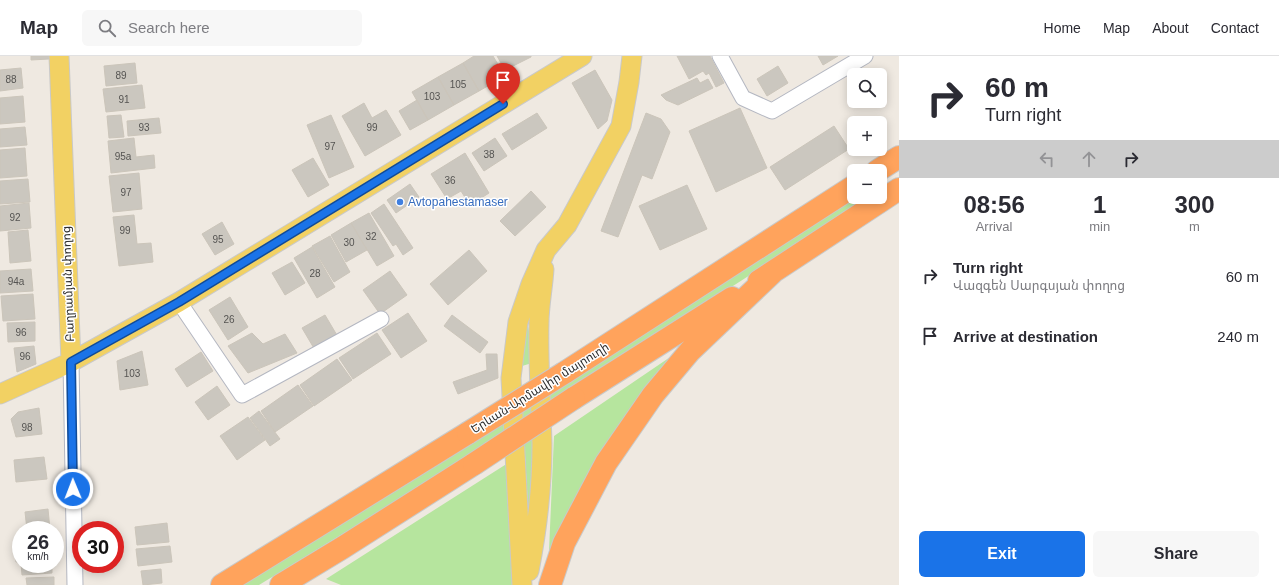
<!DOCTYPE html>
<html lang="en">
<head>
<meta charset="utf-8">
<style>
	:root { --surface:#fff; --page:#f7f7f7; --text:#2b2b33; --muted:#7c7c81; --line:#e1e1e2; --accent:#1a73e8 }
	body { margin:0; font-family:Arial,"Noto Sans Armenian",sans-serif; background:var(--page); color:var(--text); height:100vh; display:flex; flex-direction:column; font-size:15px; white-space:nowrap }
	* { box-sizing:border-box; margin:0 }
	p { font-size:13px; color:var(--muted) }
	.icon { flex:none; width:22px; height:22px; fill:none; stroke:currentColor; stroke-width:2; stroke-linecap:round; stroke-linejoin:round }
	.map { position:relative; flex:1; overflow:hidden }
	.details { display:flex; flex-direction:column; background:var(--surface); width:380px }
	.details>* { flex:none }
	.top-card { background:#fff; color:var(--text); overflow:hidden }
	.fabs { position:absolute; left:847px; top:12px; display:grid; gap:8px }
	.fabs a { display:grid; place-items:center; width:40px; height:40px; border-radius:6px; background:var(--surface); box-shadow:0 2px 10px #0003; font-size:20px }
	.speed { position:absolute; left:12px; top:465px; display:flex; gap:8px; font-size:20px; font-weight:700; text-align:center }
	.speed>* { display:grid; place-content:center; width:52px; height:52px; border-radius:50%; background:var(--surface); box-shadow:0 2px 10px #0003; line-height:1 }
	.speed small { font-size:10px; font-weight:400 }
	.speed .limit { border:6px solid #d22; background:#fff; color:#111 }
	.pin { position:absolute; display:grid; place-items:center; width:34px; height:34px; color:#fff; margin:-41px -17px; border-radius:50% 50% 50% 0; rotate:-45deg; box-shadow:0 0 4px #0007 }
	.pin .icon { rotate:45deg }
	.me { position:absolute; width:44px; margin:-22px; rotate:359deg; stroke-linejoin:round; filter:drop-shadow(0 0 3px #0008) }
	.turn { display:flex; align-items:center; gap:14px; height:84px; padding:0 20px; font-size:18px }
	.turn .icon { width:52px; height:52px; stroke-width:2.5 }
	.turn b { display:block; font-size:28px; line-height:34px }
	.lanes { display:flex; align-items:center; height:38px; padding:0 20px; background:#0003; justify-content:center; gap:20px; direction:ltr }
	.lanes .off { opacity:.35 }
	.eta { display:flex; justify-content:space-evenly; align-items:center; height:68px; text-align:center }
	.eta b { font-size:24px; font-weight:700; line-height:28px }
	.button { display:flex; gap:8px; margin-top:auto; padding:8px 20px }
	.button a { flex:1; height:46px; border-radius:6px; background:var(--accent); color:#fff; font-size:16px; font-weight:700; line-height:46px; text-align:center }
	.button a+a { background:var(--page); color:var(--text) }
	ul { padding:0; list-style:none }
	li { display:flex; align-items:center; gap:12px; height:60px; padding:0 20px }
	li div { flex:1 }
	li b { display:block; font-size:15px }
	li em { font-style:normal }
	header { display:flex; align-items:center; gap:24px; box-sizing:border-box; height:56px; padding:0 20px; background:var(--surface); border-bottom:1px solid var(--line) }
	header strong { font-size:19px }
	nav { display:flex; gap:22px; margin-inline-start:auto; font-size:14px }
	.search { width:280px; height:36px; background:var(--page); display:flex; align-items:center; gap:10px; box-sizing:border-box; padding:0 14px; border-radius:6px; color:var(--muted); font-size:15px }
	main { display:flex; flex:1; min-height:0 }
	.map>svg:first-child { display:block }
	.green { fill:#b6e59e }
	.building { fill:#cbc7bf; stroke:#cbc5ba }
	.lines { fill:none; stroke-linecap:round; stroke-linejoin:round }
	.minor-casing { stroke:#b4b7c1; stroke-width:17 }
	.major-casing { stroke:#c9c9c9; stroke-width:21 }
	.highway-casing { stroke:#c9c9c9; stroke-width:24 }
	.minor { stroke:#fff; stroke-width:15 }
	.major { stroke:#f2d163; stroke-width:19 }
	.highway { stroke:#ffa35c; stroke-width:22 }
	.highway-bridge-casing { stroke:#c9c9c9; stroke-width:24; stroke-linecap:butt }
	.highway-bridge { stroke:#ffa35c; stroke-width:22 }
	.route-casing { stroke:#114b97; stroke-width:10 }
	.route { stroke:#1a73e8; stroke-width:7 }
	.shop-dot { fill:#3f7fe0; stroke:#fff; stroke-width:1.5 }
	.labels { text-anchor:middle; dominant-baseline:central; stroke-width:3; stroke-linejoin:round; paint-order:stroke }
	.number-label { font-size:10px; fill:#555452 }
	.shop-label { font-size:12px; fill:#366cbe; stroke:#fff; text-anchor:start }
	.street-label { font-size:12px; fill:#2e2e2e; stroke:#fff }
</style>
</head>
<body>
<header>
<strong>Map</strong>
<div class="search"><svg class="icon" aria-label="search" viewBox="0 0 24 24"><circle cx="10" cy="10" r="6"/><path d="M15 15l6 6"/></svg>Search here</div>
<nav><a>Home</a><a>Map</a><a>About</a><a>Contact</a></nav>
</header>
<main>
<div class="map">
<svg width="899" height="529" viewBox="0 0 899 529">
	<rect width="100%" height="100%" fill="#efe9e1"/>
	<!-- green -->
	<path class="green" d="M 855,141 L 871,141 L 457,408 L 259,529 L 240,529 Z
		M 526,259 L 531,287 L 532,307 L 522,310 L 522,291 Z
		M 685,291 L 563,479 L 549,495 L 554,380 Z
		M 534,377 L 530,483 L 524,383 Z
		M 511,405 L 518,529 L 341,529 L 326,523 Z"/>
	<!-- building -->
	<path class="building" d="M 31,0 L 49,0 L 49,3 L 31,4 Z
		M 474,0 L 493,0 L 505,20 L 479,35 L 463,7 Z
		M 497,0 L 531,0 L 531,1 L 505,14 Z
		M 677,0 L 710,0 L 724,27 L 716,31 L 709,17 L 706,19 L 703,15 L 689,23 Z
		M 818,0 L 838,0 L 823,9 Z
		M 135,7 L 137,27 L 106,30 L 104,10 Z
		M 463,7 L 479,35 L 454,49 L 438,21 Z
		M 778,10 L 788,27 L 767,40 L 757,23 Z
		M 21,12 L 23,32 L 0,35 L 0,14 Z
		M 595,14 L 612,44 L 607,65 L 598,73 L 572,27 Z
		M 438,21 L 454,49 L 428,64 L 412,36 Z
		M 697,22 L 700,27 L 708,23 L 713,32 L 678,49 L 666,44 L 661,39 Z
		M 142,29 L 145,52 L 106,56 L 103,33 Z
		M 23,40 L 25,66 L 0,68 L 0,42 Z
		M 417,44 L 428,64 L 410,74 L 399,55 Z
		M 364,47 L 372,62 L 386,54 L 401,79 L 365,100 L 342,60 Z
		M 740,52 L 767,112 L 716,136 L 689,75 Z
		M 537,57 L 547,72 L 512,94 L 502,78 Z
		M 646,57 L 661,63 L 670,76 L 652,123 L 642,119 L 618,181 L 601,175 Z
		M 121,59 L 124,81 L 109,82 L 107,60 Z
		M 331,59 L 354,111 L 329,122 L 307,69 Z
		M 159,62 L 161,77 L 128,80 L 127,65 Z
		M 834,70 L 849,93 L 785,134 L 770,111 Z
		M 25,71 L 27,89 L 0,91 L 0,73 Z
		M 134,82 L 136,101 L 154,99 L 155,112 L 111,117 L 108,85 Z
		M 495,82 L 507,100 L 484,115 L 472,97 Z
		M 25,92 L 27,120 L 0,122 L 0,94 Z
		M 465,97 L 489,137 L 475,146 L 471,140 L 466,143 L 461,135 L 447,143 L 431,118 Z
		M 313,102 L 329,129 L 308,141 L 292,114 Z
		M 139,117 L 142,153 L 113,156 L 109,120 Z
		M 28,123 L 30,146 L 0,148 L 0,125 Z
		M 410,128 L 419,141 L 396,157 L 387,144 Z
		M 687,129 L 707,173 L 660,194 L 639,150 Z
		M 531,135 L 546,151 L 515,180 L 500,165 Z
		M 29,147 L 31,172 L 0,175 L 0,150 Z
		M 384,148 L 413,192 L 403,199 L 396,188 L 393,190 L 371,157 Z
		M 369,157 L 394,200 L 377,210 L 351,167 Z
		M 134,159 L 137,188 L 151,187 L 153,206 L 119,210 L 113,161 Z
		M 222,166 L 234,188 L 215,199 L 202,178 Z
		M 351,167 L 367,194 L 346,206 L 331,179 Z
		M 28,174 L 31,205 L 10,207 L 8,176 Z
		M 330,180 L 350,216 L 334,226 L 312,190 Z
		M 312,191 L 335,231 L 317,242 L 294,202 Z
		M 469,194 L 487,215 L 448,249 L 430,228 Z
		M 292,206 L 305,227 L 285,239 L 272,217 Z
		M 31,213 L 33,235 L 0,237 L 0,215 Z
		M 390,215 L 407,239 L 380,258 L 363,234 Z
		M 33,238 L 35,263 L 3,265 L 1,240 Z
		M 230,241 L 248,271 L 228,284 L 209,254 Z
		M 408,257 L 427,285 L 401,302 L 382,274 Z
		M 325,259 L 338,281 L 315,294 L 302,272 Z
		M 452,259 L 488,286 L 480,297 L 444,270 Z
		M 35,266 L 35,285 L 8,286 L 7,267 Z
		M 252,277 L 263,288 L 285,278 L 297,297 L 248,317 L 228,290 Z
		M 377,277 L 391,298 L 353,323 L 339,302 Z
		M 34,290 L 36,308 L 17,316 L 14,292 Z
		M 142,295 L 148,329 L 120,334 L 117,305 Z
		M 201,296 L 213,315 L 187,331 L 175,313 Z
		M 486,298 L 497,298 L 498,322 L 458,338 L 453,326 L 487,314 Z
		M 337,303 L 352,324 L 314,350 L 300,329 Z
		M 298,329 L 313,350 L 275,376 L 261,355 Z
		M 217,330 L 230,349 L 208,364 L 195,346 Z
		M 39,352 L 42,378 L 16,381 L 11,363 L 18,356 Z
		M 259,355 L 280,383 L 270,390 L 250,362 Z
		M 248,361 L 265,384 L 237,404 L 220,380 Z
		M 44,401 L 47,423 L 16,426 L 14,404 Z
		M 48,453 L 50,474 L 27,474 L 25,456 Z
		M 167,467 L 169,486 L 137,489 L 135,471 Z
		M 170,490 L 172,506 L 138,510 L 136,493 Z
		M 21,491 L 21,505 L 16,506 L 15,492 Z
		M 21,508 L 52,508 L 52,517 L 22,519 Z
		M 161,513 L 162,527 L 143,529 L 141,515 Z
		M 54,521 L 54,529 L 27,529 L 26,522 Z"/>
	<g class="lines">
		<!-- minor casing -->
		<g class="minor-casing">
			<path id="minor" d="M 720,0 L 743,42 L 772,55 L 865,0
				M 179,246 L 242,339 L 381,263
				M 71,306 L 75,529"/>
		</g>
		<!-- major casing -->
		<g class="major-casing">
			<path id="major" d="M 59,0 L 71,306
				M 0,338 L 71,306 L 179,246 L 582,0
				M 529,515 C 537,474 542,430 542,388 C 541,348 538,308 539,267 C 539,249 543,231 544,213
				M 522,529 L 511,322 L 518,266 L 531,228 L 546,194 L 567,169 L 621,70 L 629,26 L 632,0"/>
		</g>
		<!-- highway casing -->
		<g class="highway-casing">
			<path id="highway" d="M 877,115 L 899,101
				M 759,225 L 899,133
				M 564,317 L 854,130
				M 574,342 L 732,242
				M 222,529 L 468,377
				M 281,529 L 342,492 L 474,408
				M 550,529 L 564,487 L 606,407 L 653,339 L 690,295 L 772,217"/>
		</g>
		<!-- minor -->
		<use href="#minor" class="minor"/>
		<!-- major -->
		<use href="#major" class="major"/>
		<!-- highway -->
		<use href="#highway" class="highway"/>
		<!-- highway-bridge casing -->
		<g class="highway-bridge-casing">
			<path id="highway-bridge" d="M 468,377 L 564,317
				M 474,408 L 574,342"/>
		</g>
		<!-- highway-bridge -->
		<use href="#highway-bridge" class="highway-bridge"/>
	</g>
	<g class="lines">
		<!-- route casing -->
		<g class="route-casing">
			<path id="route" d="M 73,433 L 71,306 L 179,246 L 503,48"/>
		</g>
		<!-- route -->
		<use href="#route" class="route"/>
	</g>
	<!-- markers -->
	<circle class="shop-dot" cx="400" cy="146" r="4"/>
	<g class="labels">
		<!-- number labels -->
		<g class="number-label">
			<text x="121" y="19">89</text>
			<text x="11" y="23">88</text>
			<text x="458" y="28">105</text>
			<text x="432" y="40">103</text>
			<text x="124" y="43">91</text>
			<text x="144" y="71">93</text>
			<text x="372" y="71">99</text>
			<text x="330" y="90">97</text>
			<text x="489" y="98">38</text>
			<text x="123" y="100">95а</text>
			<text x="450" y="124">36</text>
			<text x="126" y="136">97</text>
			<text x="15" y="161">92</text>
			<text x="125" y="174">99</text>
			<text x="371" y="180">32</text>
			<text x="218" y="183">95</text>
			<text x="349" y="186">30</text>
			<text x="315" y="217">28</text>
			<text x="16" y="225">94а</text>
			<text x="229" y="263">26</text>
			<text x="21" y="276">96</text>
			<text x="25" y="300">96</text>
			<text x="132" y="317">103</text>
			<text x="27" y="371">98</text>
		</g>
		<!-- shop labels -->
		<g class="shop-label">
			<text x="408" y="146">Avtopahestamaser</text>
		</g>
		<!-- street labels -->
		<g class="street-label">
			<text transform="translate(68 228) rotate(-92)">Բաղրամյան փողոց</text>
			<text transform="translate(540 332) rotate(-32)">Երևան-Արմավիր մայրուղի</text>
		</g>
	</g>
</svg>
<div class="fabs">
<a><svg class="icon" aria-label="search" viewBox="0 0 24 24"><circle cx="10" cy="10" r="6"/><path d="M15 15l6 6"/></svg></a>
<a>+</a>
<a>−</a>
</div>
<div class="speed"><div>26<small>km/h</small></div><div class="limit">30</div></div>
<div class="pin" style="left:503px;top:48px;background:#d93025"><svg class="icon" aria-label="arrive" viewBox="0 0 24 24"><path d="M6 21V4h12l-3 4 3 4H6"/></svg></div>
<svg class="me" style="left:73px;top:433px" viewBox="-20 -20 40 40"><circle r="17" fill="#1a73e8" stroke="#fff" stroke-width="3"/><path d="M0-11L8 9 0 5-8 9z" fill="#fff"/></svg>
</div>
<section class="details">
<div class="top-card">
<div class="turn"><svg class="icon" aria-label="right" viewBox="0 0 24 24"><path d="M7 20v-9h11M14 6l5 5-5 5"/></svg><div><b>60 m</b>Turn right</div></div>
<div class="lanes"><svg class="icon off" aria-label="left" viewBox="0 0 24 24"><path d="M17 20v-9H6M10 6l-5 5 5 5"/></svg><svg class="icon off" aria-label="ahead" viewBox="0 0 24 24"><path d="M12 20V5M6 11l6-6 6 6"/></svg><svg class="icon" aria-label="right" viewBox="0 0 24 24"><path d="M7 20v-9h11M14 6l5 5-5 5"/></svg></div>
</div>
<div class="eta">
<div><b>08:56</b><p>Arrival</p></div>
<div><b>1</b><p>min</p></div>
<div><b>300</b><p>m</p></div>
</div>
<ul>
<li><svg class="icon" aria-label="right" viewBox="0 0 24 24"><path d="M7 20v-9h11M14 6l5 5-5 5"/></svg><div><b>Turn right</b><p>Վազգեն Սարգսյան փողոց</p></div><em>60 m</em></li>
<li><svg class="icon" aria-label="arrive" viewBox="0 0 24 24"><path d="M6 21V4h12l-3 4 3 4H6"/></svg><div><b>Arrive at destination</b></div><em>240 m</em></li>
</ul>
<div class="button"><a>Exit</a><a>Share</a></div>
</section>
</main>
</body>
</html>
